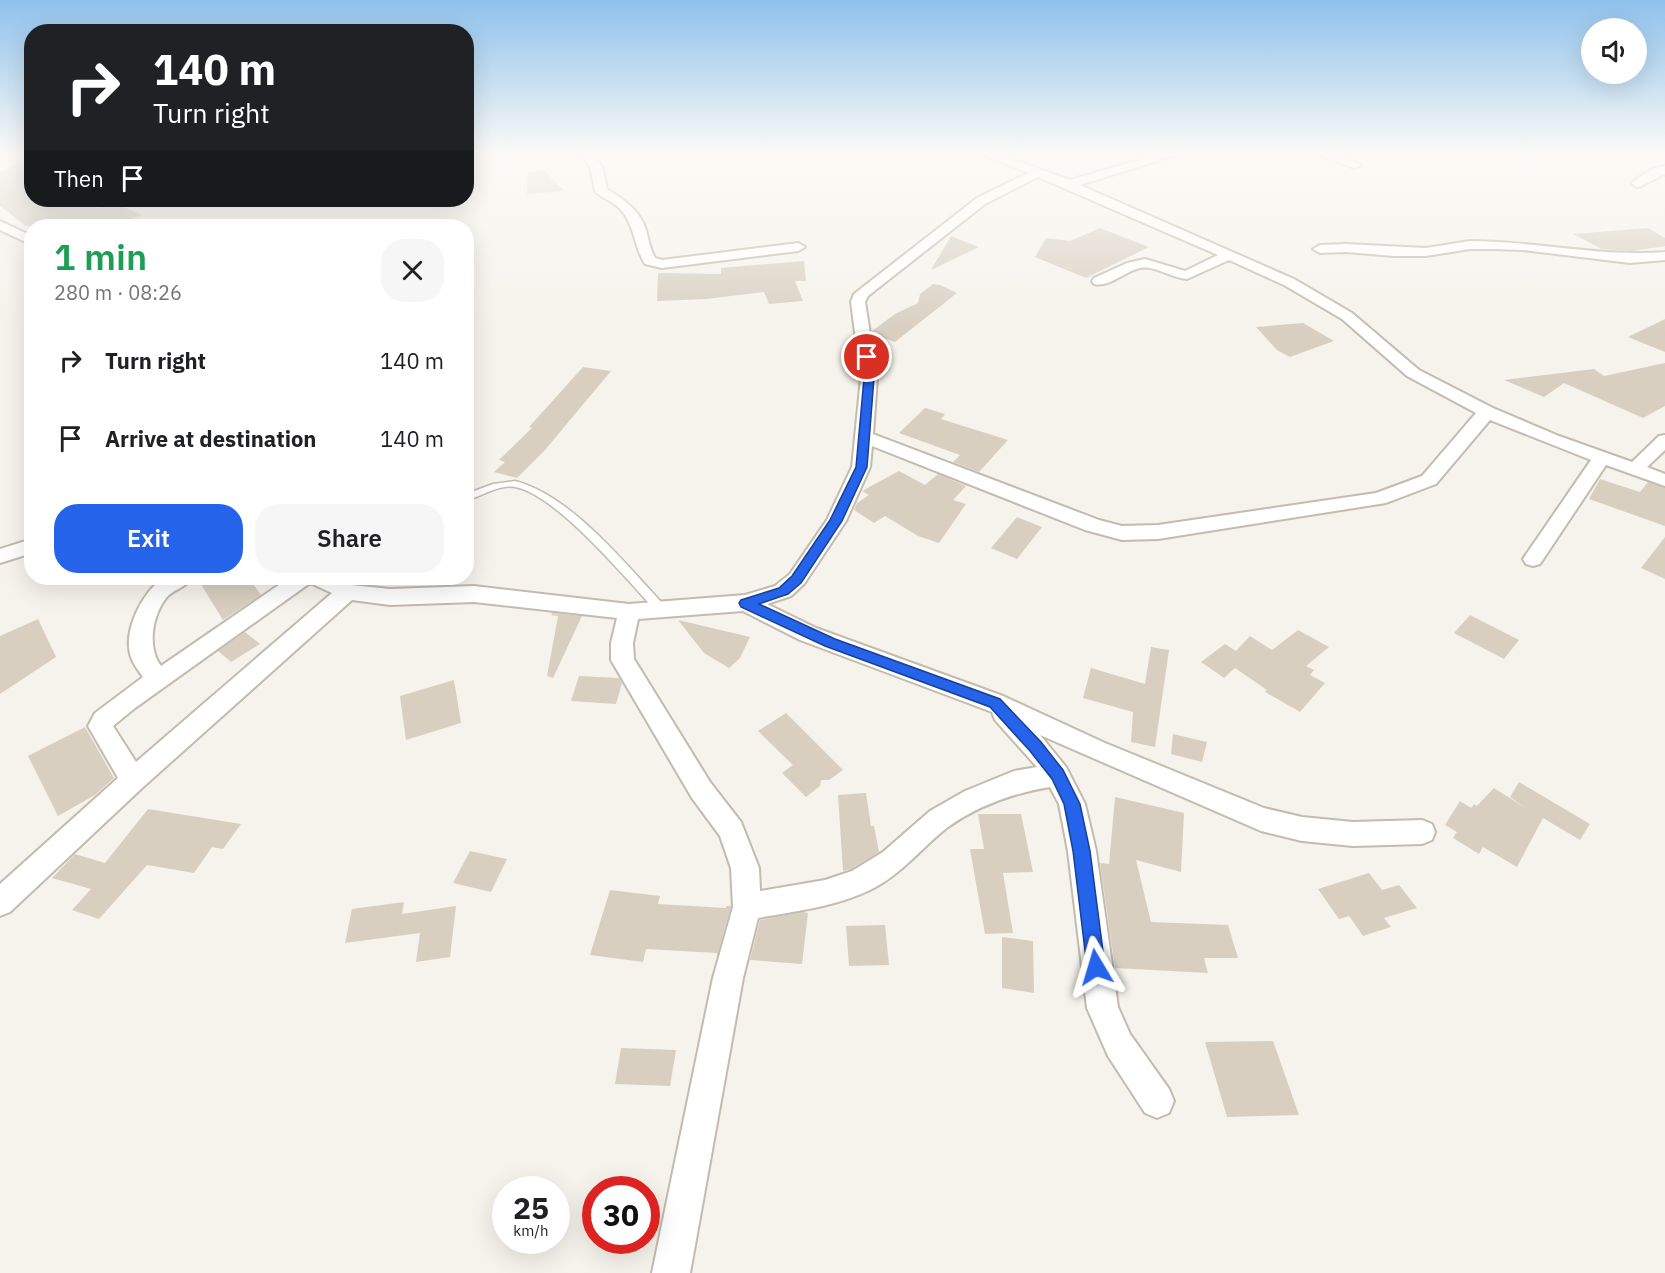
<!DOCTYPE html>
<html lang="en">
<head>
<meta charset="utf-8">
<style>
	:root { --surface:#fff; --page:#f6f6f6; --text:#202124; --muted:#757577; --accent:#2563eb }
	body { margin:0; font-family:"IBM Plex Sans",sans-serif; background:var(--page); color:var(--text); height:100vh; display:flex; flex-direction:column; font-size:22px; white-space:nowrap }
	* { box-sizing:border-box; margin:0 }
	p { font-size:20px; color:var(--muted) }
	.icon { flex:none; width:33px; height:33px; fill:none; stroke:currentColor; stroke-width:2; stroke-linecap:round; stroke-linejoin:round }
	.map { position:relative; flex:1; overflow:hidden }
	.drawer { position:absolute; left:24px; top:219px; width:450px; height:366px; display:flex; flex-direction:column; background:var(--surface); border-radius:24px; box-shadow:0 6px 24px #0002 }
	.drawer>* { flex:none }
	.top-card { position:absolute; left:24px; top:24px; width:450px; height:183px; border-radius:24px; box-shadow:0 6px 24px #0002; background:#202124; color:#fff; overflow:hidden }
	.fabs { position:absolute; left:1581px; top:18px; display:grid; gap:12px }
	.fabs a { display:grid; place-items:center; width:66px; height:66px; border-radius:50%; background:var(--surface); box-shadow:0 6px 24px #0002; font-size:30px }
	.speed { position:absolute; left:492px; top:1176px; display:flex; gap:12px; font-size:30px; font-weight:700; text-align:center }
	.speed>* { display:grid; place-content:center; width:78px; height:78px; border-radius:50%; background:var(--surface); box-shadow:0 6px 24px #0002; line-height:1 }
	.speed small { font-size:15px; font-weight:400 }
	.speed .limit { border:9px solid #d22; background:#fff; color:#111 }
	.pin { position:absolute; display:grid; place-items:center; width:51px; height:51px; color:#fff; margin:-26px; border:3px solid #fff; border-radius:50%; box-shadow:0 2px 6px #0007 }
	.me { position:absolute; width:66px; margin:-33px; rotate:353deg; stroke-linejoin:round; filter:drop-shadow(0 0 4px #0008) }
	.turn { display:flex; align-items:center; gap:21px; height:126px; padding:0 30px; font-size:27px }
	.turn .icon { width:78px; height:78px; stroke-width:2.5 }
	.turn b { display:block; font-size:42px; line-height:51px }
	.then { display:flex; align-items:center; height:57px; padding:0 30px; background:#0003; gap:12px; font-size:22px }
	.round { display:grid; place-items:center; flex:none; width:63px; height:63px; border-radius:24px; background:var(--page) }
	.headline { display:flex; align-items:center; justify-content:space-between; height:102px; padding:0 30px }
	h1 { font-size:36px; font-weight:600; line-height:45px; color:#1e9e55 }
	.primary-button { display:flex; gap:12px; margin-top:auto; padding:12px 30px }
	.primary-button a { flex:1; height:69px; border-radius:24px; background:var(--accent); color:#fff; font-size:24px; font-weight:600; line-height:69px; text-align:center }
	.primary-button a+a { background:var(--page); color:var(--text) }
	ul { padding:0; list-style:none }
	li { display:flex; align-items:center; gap:18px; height:78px; padding:0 30px }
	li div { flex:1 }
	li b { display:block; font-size:22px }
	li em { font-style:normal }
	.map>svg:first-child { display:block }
	.building { fill:#d8cfc1 }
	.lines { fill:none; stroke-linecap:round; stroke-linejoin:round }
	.lane-casing { stroke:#c2bbae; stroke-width:3 }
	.street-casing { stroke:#c2bbae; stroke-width:4 }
	.lane { fill:#fff; fill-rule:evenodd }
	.street { fill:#fff; fill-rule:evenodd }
	.route { fill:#2563eb; stroke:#184099; stroke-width:1.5 }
</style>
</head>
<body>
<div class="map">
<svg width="1665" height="1273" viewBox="0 0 1665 1273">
	<rect width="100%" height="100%" fill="#f6f3ec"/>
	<!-- building -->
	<path class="building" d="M 32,158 L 32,200 L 64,200 L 69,202 L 78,200 L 98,208 L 114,203 L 142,215 L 127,220 L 141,226 L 26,226 L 0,206 L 0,172 Z
		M 544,170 L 564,191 L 527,194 L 528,172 Z
		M 1100,228 L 1149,247 L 1086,278 L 1035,257 L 1046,238 L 1070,241 Z
		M 1648,228 L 1665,238 L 1665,246 L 1632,251 L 1602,249 L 1573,234 Z
		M 951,236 L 979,247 L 931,270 Z
		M 804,261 L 806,281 L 795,281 L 803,301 L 769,304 L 764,292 L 706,299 L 657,301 L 658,273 L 721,274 L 721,268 Z
		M 933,284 L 940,285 L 957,293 L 895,342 L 872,334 L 872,331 L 895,314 L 918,303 L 920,294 Z
		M 1665,319 L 1665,352 L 1628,337 Z
		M 1303,323 L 1334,341 L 1290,357 L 1277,350 L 1256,327 Z
		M 1665,363 L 1665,406 L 1643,418 L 1564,383 L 1544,397 L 1504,380 L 1594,369 L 1604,376 Z
		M 583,367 L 611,371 L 545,450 L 517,478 L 494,472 L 505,462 L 499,460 L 532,428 L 529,427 Z
		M 925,408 L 945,414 L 941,419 L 1008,440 L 979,472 L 953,462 L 960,455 L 899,433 Z
		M 899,471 L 925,485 L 938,474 L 966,486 L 953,500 L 966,504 L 939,543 L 918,536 L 885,516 L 874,523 L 854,510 L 857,503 L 869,495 L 862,491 Z
		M 1600,479 L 1640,492 L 1648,482 L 1665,488 L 1665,526 L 1589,499 Z
		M 1017,517 L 1042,527 L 1017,559 L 991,548 Z
		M 1665,537 L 1665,579 L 1641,568 Z
		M 197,578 L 249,578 L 261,595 L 223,620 Z
		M 552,613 L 582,616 L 553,678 L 547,676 L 558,616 L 551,615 Z
		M 1470,615 L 1519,640 L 1504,659 L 1454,633 Z
		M 38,619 L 56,657 L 0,694 L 0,636 Z
		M 678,620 L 750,637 L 740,658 L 729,668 L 704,653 Z
		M 1298,630 L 1329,647 L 1306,666 L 1314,670 L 1310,675 L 1325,683 L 1300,712 L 1265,692 L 1267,690 L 1235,668 L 1224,678 L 1201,662 L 1225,644 L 1236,651 L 1250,636 L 1272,650 Z
		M 245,632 L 260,644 L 231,662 L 218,651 Z
		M 1151,647 L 1169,650 L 1155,747 L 1131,742 L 1133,712 L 1083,698 L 1091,668 L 1145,684 Z
		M 579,676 L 619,678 L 622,683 L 616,704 L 571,701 Z
		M 454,680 L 461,723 L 406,740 L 400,696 Z
		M 786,713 L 843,770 L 829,780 L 821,780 L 820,786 L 806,797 L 782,773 L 793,765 L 758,731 Z
		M 85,727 L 114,778 L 95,795 L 58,816 L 28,756 Z
		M 1173,734 L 1207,742 L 1202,762 L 1171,754 Z
		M 1519,782 L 1590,824 L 1580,840 L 1543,818 L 1517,867 L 1483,847 L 1479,854 L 1453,838 L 1457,832 L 1445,825 L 1460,801 L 1471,808 L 1474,804 L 1477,806 L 1494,788 L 1527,809 L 1510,797 Z
		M 866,793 L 871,826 L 874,826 L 879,852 L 851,869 L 843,871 L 838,795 Z
		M 1115,797 L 1184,813 L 1181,872 L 1136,860 L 1151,922 L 1228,925 L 1238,958 L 1204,958 L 1208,973 L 1115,968 L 1100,863 L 1109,864 Z
		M 148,809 L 241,824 L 223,849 L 212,847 L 194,873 L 147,865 L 99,919 L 72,910 L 91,889 L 52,878 L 75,854 L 105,863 Z
		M 978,814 L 1021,814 L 1033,872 L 1003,873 L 1013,933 L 985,934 L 970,849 L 984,849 Z
		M 470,851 L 507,859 L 491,892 L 453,883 Z
		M 1369,873 L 1382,890 L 1399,885 L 1417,908 L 1384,918 L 1391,927 L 1363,936 L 1349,916 L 1339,919 L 1318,889 Z
		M 610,890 L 660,896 L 658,904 L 726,908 L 726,906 L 731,906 L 717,957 L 717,953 L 646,949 L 643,962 L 590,955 Z
		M 404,902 L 402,914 L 456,906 L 450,957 L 416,962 L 420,933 L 345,943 L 352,909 Z
		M 803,912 L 808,913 L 802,964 L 750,960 L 760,920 Z
		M 885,925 L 889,965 L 849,966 L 846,926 Z
		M 1002,937 L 1033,941 L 1034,993 L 1002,988 Z
		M 1273,1041 L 1299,1115 L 1227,1117 L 1205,1042 Z
		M 621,1048 L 676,1050 L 670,1086 L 615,1084 Z"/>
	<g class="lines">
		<!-- lane casing -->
		<g class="lane-casing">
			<path id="lane" d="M 515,481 C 572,496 625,564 665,606 L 667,609 L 665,612 L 657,612 C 628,581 556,494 515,487 C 499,484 482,496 466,501 L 466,494 L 493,484 Z"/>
		</g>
		<!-- street casing -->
		<g class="street-casing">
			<path id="street" d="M 582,154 L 594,154 L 602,167 L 607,189 C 624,200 640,210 646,230 C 649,241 650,249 655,258 L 662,260 L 798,243 L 805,247 L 798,251 L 662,268 L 645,264 C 634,247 635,227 622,211 C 616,202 602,199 595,191 L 590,167 Z
				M 981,154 L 998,154 L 1070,180 L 1160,154 L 1179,154 L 1080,185 L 1294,279 L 1352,313 L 1419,370 L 1493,408 L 1559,436 L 1632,462 L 1659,436 L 1665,435 L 1665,450 L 1647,467 L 1665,474 L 1665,486 L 1606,465 L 1540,564 L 1533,566 L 1526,564 L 1523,559 L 1591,460 L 1490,420 L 1436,484 L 1386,503 L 1158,539 L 1122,540 L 1085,530 L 872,446 L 870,467 L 846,521 L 804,584 L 791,596 L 767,604 L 816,628 L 1003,696 L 1105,743 L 1264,808 L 1302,817 L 1353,822 L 1422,820 L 1432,824 L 1435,832 L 1432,840 L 1422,844 L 1353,846 L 1302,841 L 1261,831 L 1040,735 L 1066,767 L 1085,804 L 1096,851 L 1118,1007 L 1130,1034 L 1169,1089 L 1174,1101 L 1169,1113 L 1157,1118 L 1145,1113 L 1108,1056 L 1087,1008 L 1068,851 L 1059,804 L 1050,787 C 1014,793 979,805 948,827 C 921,848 901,875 870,890 C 835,907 796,911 758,918 L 743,978 L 690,1273 L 652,1273 L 713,978 L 733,907 L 731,868 L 720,836 L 692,798 L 611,660 L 611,643 L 617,618 L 474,602 L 390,605 L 352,600 L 142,788 L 10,912 L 0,916 L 0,884 L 118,778 L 88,726 L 95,713 L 143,677 C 139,671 133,664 131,657 C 122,632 143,590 164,578 L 192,578 C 186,588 173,589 166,598 C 152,616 147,648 161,666 L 289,578 L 335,578 L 351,585 L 390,589 L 474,586 L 629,604 L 745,595 L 775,586 L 790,574 L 827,520 L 852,467 L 861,378 L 851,302 L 854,294 L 977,198 L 1028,173 ZM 1038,177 L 1218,255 L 1185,271 L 1145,259 L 1127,263 L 1094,278 L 1092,281 L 1094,284 C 1109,288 1125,271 1140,268 C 1155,265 1171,278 1187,279 L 1229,260 L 1284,285 L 1342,319 L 1407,376 L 1476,413 L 1422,476 L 1376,493 L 1158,525 L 1122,526 L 1099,520 L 873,434 L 877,378 L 865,302 L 868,296 L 985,204 ZM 310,583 L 332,593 L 136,762 L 113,726 L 135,708 ZM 743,611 L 800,640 L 992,712 L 995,720 L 1037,767 L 1014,771 L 965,791 L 930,811 L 883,852 L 852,871 L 825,880 L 760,891 L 759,868 L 741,822 L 710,782 L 634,659 L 633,643 L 638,619 Z
				M 1317,154 L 1334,154 L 1361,165 L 1355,168 L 1351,167 Z
				M 1665,166 L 1665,174 L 1641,186 L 1637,187 L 1631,183 L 1652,169 Z
				M 0,221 L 32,236 L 32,245 L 0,230 Z
				M 1470,241 C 1535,241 1600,257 1665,252 L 1665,260 L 1630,263 L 1523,250 L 1493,249 L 1470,249 L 1426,256 L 1394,256 L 1346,252 L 1320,253 L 1313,249 L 1320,245 L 1346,244 L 1426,248 Z
				M 32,539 L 32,553 L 0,563 L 0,549 Z"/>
		</g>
		<!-- lane -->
		<use href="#lane" class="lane"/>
		<!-- street -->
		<use href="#street" class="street"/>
	</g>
	<!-- sky -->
	<linearGradient id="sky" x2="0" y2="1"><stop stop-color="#8fc1ec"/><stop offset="0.46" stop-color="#fbfaf6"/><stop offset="1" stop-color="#fbfaf6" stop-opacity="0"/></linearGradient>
	<rect width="1665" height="332" fill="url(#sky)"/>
	<!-- route -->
	<path class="route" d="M 867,354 L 872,357 L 874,378 L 867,467 L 842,521 L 801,583 L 788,594 L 759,604 L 835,639 L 1000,699 L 1041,742 L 1063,770 L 1080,804 L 1090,851 L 1105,967 L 1103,973 L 1096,976 L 1090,973 L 1087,967 L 1073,851 L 1064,804 L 1052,779 L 1030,751 L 990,707 L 825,646 L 741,607 L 739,603 L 741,600 L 779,588 L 792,576 L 830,520 L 856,467 L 864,378 L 862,357 Z"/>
</svg>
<div class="fabs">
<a><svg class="icon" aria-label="sound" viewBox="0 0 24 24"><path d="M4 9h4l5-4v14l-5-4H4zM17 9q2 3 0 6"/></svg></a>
</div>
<div class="speed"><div>25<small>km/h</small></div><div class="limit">30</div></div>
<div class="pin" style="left:867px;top:357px;background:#d93025"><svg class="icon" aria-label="arrive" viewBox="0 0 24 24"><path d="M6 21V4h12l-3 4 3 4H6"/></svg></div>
<svg class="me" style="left:1096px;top:967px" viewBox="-20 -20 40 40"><path d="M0-17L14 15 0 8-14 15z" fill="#2563eb" stroke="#fff" stroke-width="4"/></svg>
<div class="top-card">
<div class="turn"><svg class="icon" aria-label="right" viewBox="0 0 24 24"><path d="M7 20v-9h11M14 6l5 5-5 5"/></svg><div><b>140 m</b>Turn right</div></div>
<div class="then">Then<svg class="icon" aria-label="arrive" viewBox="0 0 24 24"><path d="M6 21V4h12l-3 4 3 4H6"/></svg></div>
</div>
<section class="drawer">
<div class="headline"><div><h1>1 min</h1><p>280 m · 08:26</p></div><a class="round"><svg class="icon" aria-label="close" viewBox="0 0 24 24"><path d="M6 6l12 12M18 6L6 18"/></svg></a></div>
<ul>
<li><svg class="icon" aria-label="right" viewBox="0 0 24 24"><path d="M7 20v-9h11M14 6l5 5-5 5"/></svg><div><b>Turn right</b></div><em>140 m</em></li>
<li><svg class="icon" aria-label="arrive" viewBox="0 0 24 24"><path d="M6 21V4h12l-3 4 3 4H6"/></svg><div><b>Arrive at destination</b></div><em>140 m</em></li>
</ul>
<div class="primary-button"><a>Exit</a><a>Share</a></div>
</section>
</div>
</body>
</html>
